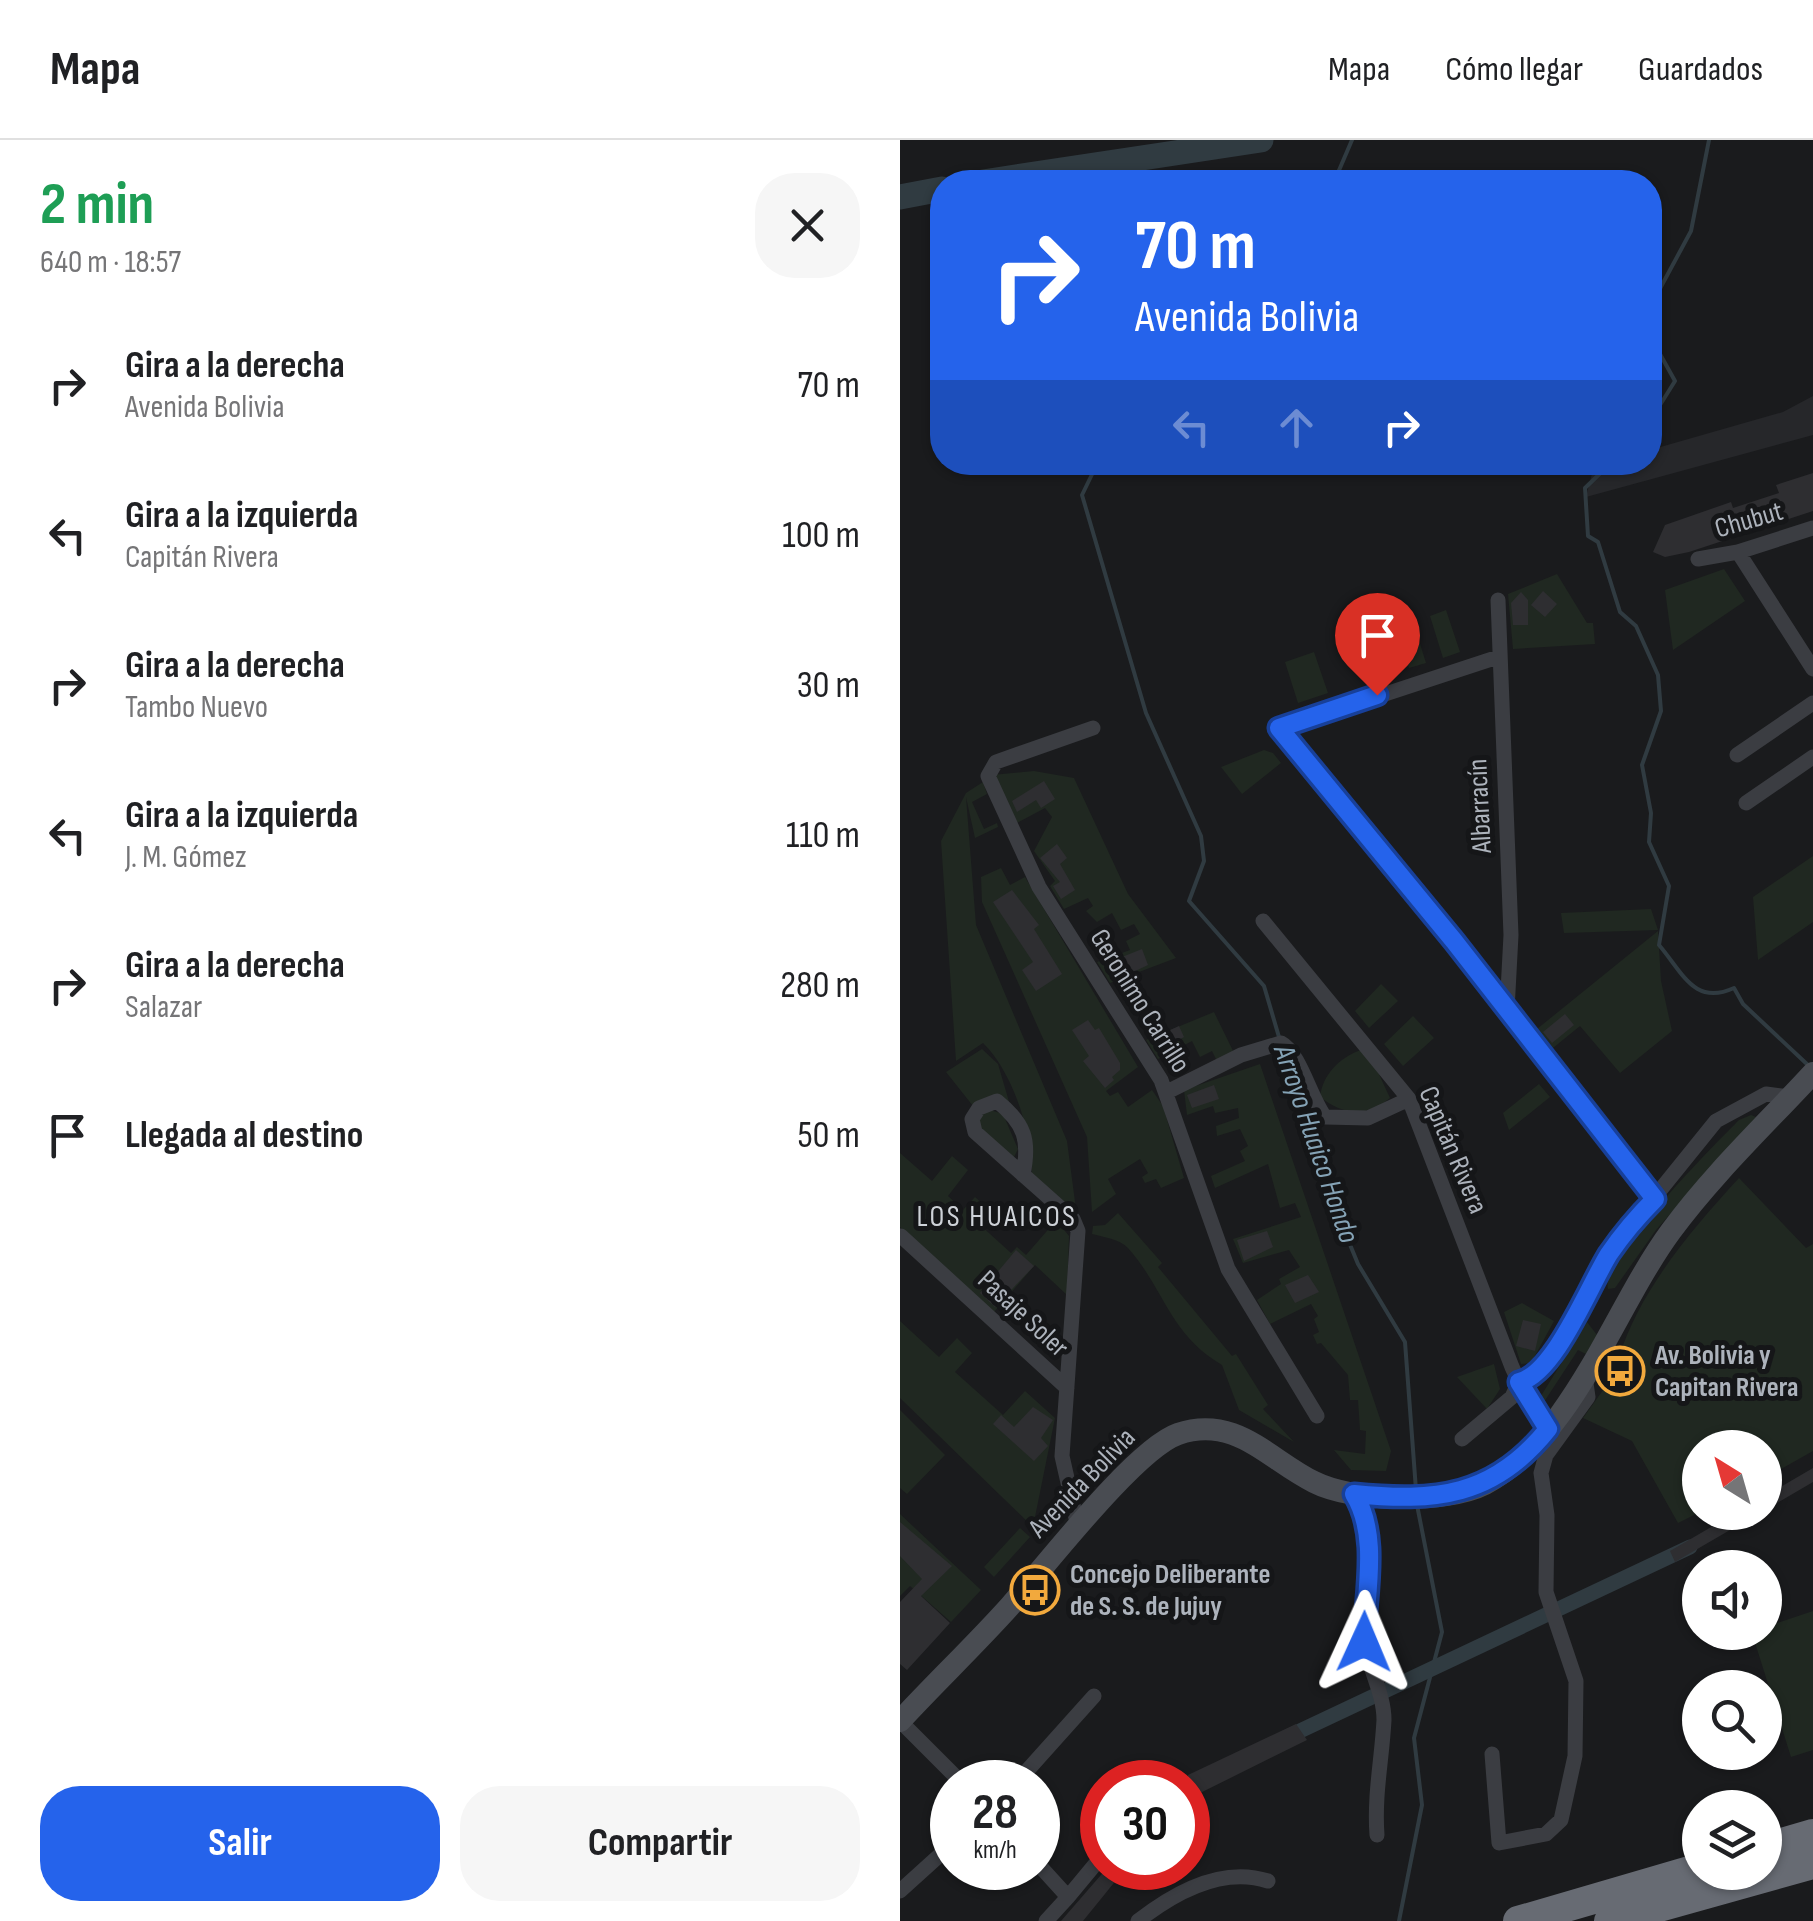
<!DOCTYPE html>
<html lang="es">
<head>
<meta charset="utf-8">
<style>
	:root { --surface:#fff; --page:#f6f6f6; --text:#202124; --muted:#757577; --line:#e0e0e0; --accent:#2563eb }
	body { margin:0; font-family:"Sofia Sans Condensed",sans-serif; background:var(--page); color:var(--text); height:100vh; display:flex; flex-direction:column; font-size:38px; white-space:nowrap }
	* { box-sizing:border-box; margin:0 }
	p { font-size:32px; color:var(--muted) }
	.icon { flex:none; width:55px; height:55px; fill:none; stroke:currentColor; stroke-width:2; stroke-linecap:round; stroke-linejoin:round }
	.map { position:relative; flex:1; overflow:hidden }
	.side { display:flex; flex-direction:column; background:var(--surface); width:900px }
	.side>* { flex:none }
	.guide { position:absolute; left:30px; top:30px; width:732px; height:305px; border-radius:40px; box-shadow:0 2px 8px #0004; background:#2563eb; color:#fff; overflow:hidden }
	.needle { width:65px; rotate:323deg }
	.buttons { position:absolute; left:782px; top:1290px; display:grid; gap:20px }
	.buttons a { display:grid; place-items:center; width:100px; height:100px; border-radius:50%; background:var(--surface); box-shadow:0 2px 8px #0004; font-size:50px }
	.speed { position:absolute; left:30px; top:1620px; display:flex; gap:20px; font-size:50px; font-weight:700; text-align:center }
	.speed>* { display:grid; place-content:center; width:130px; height:130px; border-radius:50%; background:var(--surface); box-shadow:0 2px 8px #0004; line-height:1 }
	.speed small { font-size:25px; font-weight:400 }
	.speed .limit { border:15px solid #d22; background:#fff; color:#111 }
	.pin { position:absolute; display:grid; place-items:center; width:85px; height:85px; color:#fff; margin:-102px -42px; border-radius:50% 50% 50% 0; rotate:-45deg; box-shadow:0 0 10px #0007 }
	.pin .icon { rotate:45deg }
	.me { position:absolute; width:110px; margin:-55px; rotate:1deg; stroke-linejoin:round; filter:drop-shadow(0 0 8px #0008) }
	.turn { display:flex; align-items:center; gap:35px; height:210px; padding:0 40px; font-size:45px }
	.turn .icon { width:130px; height:130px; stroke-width:2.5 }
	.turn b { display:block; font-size:70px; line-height:85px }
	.lanes { display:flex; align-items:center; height:95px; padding:0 40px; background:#0003; justify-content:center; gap:50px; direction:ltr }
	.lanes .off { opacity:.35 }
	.round { display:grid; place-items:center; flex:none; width:105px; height:105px; border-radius:40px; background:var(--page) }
	.head { display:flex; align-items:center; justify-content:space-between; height:170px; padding:0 40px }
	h1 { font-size:60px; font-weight:700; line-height:75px; color:#1e9e55 }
	.button { display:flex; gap:20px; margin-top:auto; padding:20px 40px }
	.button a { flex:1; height:115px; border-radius:40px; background:var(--accent); color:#fff; font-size:40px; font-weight:700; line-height:115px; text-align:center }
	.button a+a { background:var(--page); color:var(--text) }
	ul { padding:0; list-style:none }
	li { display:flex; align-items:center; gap:30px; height:150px; padding:0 40px }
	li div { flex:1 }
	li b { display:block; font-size:38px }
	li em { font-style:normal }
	header { display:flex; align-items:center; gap:60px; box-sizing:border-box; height:140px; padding:0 50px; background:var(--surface); border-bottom:2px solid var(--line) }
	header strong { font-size:48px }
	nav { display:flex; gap:55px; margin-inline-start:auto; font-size:35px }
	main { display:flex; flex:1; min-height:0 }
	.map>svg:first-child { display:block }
	.built { fill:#26272a }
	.green { fill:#202821 }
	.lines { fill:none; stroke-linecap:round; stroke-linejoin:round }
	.stream { stroke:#303b41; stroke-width:4 }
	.canal { stroke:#303b41; stroke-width:15 }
	.river { stroke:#303b41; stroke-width:25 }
	.building { fill:#2e2e31 }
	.street { stroke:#3b3d42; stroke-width:15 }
	.secondary { stroke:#494c52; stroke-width:22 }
	.highway { stroke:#676b73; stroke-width:30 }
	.route-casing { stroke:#184099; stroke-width:25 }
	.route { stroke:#2563eb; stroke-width:18 }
	.labels { text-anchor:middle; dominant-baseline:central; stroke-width:10; stroke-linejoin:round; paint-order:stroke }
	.street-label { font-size:28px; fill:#adb3bc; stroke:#151618 }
	.poi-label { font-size:28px; font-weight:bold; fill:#adb3bc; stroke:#151618; text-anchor:start }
	.water-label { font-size:30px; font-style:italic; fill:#85a3b6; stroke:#151618 }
	.neighbourhood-label { font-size:30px; letter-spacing:2.5px; fill:#ced2d8; stroke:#151618 }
</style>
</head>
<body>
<header>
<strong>Mapa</strong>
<nav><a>Mapa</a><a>Cómo llegar</a><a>Guardados</a></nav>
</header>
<main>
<section class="side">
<div class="head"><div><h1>2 min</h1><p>640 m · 18:57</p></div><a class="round"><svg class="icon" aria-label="close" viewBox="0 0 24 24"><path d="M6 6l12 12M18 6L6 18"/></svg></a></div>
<ul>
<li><svg class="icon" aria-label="right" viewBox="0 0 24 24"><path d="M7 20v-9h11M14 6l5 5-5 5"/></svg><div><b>Gira a la derecha</b><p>Avenida Bolivia</p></div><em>70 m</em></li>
<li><svg class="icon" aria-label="left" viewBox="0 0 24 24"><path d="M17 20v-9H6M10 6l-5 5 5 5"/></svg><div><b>Gira a la izquierda</b><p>Capitán Rivera</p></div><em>100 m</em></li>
<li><svg class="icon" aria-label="right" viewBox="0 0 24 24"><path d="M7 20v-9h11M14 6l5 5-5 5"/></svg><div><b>Gira a la derecha</b><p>Tambo Nuevo</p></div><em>30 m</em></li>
<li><svg class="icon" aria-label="left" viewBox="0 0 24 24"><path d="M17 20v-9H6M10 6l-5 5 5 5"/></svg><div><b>Gira a la izquierda</b><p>J. M. Gómez</p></div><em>110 m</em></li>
<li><svg class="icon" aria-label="right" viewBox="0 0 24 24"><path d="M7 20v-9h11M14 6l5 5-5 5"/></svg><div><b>Gira a la derecha</b><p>Salazar</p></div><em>280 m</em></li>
<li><svg class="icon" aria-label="arrive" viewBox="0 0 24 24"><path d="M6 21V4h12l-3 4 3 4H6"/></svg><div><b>Llegada al destino</b></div><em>50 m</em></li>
</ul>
<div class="button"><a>Salir</a><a>Compartir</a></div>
</section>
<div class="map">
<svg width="913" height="1781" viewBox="0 0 913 1781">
	<rect width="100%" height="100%" fill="#1a1b1d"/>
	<!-- built -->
	<path class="built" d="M 913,256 L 913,295 L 686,357 L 694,326 L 750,322 L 750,310 L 883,272 Z"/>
	<!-- green -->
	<path class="green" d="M 824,429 L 845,461 L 773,510 L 765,450 Z
		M 657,434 L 687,483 L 693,483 L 695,504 L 613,509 L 608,454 Z
		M 546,470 L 560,512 L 543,518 L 530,476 Z
		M 513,481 L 526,523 L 509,528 L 496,486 Z
		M 414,512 L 428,553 L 398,563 L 385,522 Z
		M 364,610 L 373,613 L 381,623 L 342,654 L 321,627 Z
		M 134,631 L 174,638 L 228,754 L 276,818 L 210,843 L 197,822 L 230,810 L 226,801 L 240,794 L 234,784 L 221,790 L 212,773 L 197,782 L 186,771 L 193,766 L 188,758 L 164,769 L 150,746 L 155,741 L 134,711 L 152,677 L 145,668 L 115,684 L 92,635 Z
		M 83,642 L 87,654 L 72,662 L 84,689 L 97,683 L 98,687 L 75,698 L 66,657 L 76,785 L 167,1001 L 177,1077 L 132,1037 C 133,995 113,932 83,903 L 56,921 L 41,701 L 66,653 Z
		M 913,716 L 913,782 L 858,820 L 853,757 Z
		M 101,728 L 110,745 L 125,737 L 238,927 L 206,951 L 210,956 L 218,952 L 228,967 L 252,950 L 263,966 L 284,1038 L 261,1048 L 256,1039 L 245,1043 L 242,1037 L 248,1033 L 240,1019 L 208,1039 L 216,1054 L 192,1072 L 187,997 L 82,762 L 81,737 Z
		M 751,769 L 758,790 L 664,793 L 661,773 Z
		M 758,791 L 761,841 L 772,891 L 720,933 L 680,886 L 653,908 L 637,889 Z
		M 481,844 L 498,861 L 469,888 L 455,871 Z
		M 314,872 L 338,921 L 321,929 L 312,911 L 300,917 L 292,901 L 258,919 L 246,900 Z
		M 513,876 L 534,898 L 503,926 L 484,904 Z
		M 82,909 L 98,924 L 110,965 L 73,966 L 46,932 Z
		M 461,910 L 477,930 L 490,958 C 466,978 443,975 420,957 C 423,934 439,918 461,910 Z
		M 360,924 L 491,1311 L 486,1331 L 451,1330 L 434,1310 L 465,1314 L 466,1291 L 460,1290 L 458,1260 L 450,1260 L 448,1235 L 421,1203 L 417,1204 L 413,1195 L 419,1192 L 414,1179 L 418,1176 L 411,1164 L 370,1184 L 357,1160 L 381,1144 L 379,1139 L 400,1127 L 389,1110 L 343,1123 L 333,1099 L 401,1077 L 395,1063 L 380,1068 L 368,1024 L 315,1048 L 311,1036 L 345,1021 L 340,1011 L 348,1006 L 340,989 L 317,996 L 316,986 L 339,978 L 338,968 L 315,973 L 313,966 L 287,975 L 284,950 Z
		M 639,944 L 650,957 L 609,990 L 603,973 Z
		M 90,970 L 103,974 L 118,1009 L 113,1019 L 79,988 L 78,977 Z
		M 851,975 L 856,977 L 756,1090 L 715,1148 L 708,1149 C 699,1121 815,1004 839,980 Z
		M 0,1013 L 32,1041 L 52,1016 L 68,1030 L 48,1056 L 63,1070 L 75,1057 L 91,1071 L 79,1084 L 111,1113 L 117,1107 L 126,1115 L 153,1084 L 144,1076 L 149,1071 L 169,1096 L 167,1155 L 135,1125 L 93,1173 L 0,1087 Z
		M 839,1038 L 906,1108 L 913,1104 L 913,1311 L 865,1338 L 865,1308 L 800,1308 L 800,1372 L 778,1383 L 732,1301 L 683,1278 L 706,1246 L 724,1242 L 733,1226 L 719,1217 C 740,1150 792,1089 839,1038 Z
		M 218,1073 L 262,1123 L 258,1127 L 332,1216 L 336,1214 L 368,1265 L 363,1269 L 394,1302 L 339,1270 L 322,1225 C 269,1194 264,1148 228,1108 C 220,1099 203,1097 192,1094 L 193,1086 L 205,1085 Z
		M 622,1163 L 654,1181 L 631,1223 L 621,1224 L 604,1172 Z
		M 0,1181 L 39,1217 L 57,1198 L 72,1213 L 55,1232 L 103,1275 L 125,1251 L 155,1278 L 133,1387 L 0,1258 Z
		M 687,1182 L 697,1195 L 686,1214 L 678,1210 L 642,1265 L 639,1259 Z
		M 594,1224 L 600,1249 L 587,1269 L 557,1237 Z
		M 0,1270 L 45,1315 L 7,1354 L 0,1348 Z
		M 0,1374 L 81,1450 L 51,1482 L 10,1446 L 0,1456 Z
		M 120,1388 L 130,1397 L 94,1437 L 84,1427 Z
		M 913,1471 L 913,1610 L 891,1617 L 852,1493 L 865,1492 L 865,1487 Z"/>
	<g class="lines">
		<!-- stream -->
		<path class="stream" d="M 434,42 L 452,0
			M 750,184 L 756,156 L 791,91 L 809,0
			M 750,196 L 775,241 L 750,281
			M 198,322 L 182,355 L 246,573 L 301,696 L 304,721 L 289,761 L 364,846 L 379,897
			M 712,322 L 685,348 L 688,396 L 698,402 L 720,472 L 736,486 L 758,535 L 761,571 L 742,625 L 751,673 L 749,702 L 769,746 L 759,805 C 783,833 794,866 834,848 L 843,864 L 909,926
			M 385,916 L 423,1039 L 458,1124 L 505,1202 L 516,1350
			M 499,1781 L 522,1665 L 514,1598 L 542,1492 L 517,1365"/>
		<!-- canal -->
		<path class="canal" d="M 385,1598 L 790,1407"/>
		<!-- river -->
		<path class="river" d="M 83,42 L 361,0
			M 0,57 L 42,49"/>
	</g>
	<!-- building -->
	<path class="building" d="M 913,333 L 913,371 L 789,412 L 765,417 L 753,412 L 765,385 L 831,362 L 833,368 L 879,353 L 876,345 Z
		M 643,451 L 657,464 L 645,477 L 631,465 Z
		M 621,452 L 628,460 L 628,485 L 613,485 L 611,463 Z
		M 144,641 L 155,659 L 141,668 L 136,660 L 117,672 L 112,661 Z
		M 157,704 L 167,718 L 160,724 L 175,750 L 161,759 L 153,746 L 160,742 L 140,718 Z
		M 112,750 L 139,785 L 134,789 L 162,834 L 136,851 L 122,830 L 133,822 L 93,762 Z
		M 242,809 L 248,825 L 229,834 L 222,817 Z
		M 665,874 L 674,885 L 652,903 L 643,892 Z
		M 188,880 L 195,890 L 199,888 L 220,923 L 220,930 L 212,937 L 214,940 L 205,948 L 183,921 L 189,916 L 172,890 Z
		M 279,886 L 284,897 L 257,912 L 250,899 Z
		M 314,945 L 319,959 L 292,968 L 287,955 Z
		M 367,1091 L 373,1107 L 344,1121 L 337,1100 Z
		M 116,1110 L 134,1126 L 95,1167 L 80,1153 Z
		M 408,1135 L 419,1152 L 395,1163 L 385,1145 Z
		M 623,1180 L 641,1184 L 635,1211 L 616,1206 Z
		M 133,1267 L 153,1280 L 141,1298 L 148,1306 L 134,1321 L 93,1284 L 101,1275 L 114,1287 Z
		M 913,1328 L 913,1342 L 865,1370 L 865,1356 Z
		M 837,1372 L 861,1372 L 775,1422 L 770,1411 Z
		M 0,1382 L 52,1426 L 21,1456 L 50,1483 L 7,1530 L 0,1524 L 0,1462 L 22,1439 L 0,1416 Z
		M 396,1584 L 407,1600 L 288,1659 L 288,1635 Z
		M 207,1728 L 226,1728 L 183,1781 L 161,1781 Z"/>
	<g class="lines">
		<!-- street -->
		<path class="street" d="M 838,412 L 913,529
			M 798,419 L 838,412 L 913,388
			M 598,460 L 611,795 L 607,870
			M 598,517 L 379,589 L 554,801 L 755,1059
			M 193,588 L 96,622 L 88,636 L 139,747 L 261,940 L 328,1129 L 417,1276
			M 837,615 L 913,563
			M 846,663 L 913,617
			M 363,781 L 509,959 L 612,1227 L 630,1266 L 648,1289
			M 267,952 L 341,915 L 381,903 C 400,913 410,957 425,977 L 468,978 L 509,959
			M 123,1035 C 130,1000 125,984 97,961 L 79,968 L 72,979 L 75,992 L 173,1079 L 178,1091 L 162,1316 L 178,1387
			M 1,1096 L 167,1248
			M 562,1299 L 612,1257 L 619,1242 L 639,1230 L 689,1156 L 711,1111 L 816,981 L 866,954 L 890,957
			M 454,1354 C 480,1396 462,1450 465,1497 C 466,1525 484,1551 484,1580 C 482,1619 474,1655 477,1695
			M 0,1581 L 61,1642
			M 592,1614 L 599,1703 L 646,1694 L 661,1680 L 675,1616 L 676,1541 L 646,1452 L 647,1375 L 641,1333 L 646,1315 L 688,1257 L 685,1236
			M 117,1642 L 194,1556
			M 138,1724 L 168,1757 L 202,1716
			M 0,1751 L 52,1704
			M 146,1781 L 168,1757
			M 238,1781 C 275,1752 322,1726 368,1741"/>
		<!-- secondary -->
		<path class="secondary" d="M 0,1581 C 36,1542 75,1505 110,1466 C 144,1428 235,1309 278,1294 C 335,1274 369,1320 414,1342 C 453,1362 546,1364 585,1344 C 674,1296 713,1170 771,1091 C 813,1034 865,985 913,933"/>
		<!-- highway -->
		<path class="highway" d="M 865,1708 L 913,1694
			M 618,1781 L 800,1728
			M 709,1781 L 913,1724"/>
	</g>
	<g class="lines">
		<!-- route casing -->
		<g class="route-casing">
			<path id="route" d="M 464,1502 C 465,1455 480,1396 454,1354 C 535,1362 594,1357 648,1289 L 619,1242 C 655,1234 690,1144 709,1114 C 722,1095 739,1075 755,1059 L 554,801 L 379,588 L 477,555"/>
		</g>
		<!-- route -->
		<use href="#route" class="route"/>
	</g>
	<!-- icons -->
	<defs>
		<g id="bus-ring" transform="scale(2.5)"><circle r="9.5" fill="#151618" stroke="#f2a93d" stroke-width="1.5"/><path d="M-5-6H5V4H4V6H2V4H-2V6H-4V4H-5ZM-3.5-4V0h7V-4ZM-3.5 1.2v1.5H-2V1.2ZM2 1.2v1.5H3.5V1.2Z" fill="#f2a93d"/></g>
	</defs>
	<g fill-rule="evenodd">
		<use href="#bus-ring" x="720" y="1231"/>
		<use href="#bus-ring" x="135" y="1450"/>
	</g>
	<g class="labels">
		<!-- street labels -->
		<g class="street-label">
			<text transform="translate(849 380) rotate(-16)">Chubut</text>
			<text transform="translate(580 666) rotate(-93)">Albarracín</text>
			<text transform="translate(240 861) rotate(58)">Geronimo Carrillo</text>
			<text transform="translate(553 1010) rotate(67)">Capitán Rivera</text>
			<text transform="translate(123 1174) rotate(43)">Pasaje Soler</text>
			<text transform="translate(182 1343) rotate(-46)">Avenida Bolivia</text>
		</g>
		<!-- poi labels -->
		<g class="poi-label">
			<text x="755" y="1215">Av. Bolivia y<tspan x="755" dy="32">Capitan Rivera</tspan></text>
			<text x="170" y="1434">Concejo Deliberante<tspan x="170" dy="32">de S. S. de Jujuy</tspan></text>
		</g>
		<!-- water labels -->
		<g class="water-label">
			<text transform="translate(416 1004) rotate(71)">Arroyo Huaico Hondo</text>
		</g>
		<!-- neighbourhood labels -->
		<g class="neighbourhood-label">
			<text x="97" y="1077">LOS HUAICOS</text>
		</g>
	</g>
</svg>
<div class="buttons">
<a><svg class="needle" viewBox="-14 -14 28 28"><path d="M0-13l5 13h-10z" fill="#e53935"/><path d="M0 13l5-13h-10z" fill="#757577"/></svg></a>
<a><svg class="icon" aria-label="sound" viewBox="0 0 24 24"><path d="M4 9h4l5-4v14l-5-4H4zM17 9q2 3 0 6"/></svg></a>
<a><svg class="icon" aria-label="search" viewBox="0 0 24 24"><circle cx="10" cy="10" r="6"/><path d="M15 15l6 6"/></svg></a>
<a><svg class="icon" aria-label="layers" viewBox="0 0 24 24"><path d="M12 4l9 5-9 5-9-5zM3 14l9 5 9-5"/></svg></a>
</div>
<div class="speed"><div>28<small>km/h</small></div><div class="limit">30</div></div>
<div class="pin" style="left:477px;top:555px;background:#d93025"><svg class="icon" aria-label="arrive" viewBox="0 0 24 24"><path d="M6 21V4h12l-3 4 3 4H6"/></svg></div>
<svg class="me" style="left:464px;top:1502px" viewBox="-20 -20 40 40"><path d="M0-17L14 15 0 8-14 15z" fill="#2563eb" stroke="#fff" stroke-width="4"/></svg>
<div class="guide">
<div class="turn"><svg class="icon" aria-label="right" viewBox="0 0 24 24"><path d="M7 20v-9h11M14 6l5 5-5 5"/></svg><div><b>70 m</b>Avenida Bolivia</div></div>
<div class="lanes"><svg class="icon off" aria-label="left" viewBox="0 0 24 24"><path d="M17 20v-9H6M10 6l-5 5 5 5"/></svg><svg class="icon off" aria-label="ahead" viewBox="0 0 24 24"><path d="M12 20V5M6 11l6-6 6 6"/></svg><svg class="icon" aria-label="right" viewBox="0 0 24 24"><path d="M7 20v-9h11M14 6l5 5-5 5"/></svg></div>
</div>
</div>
</main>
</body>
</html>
